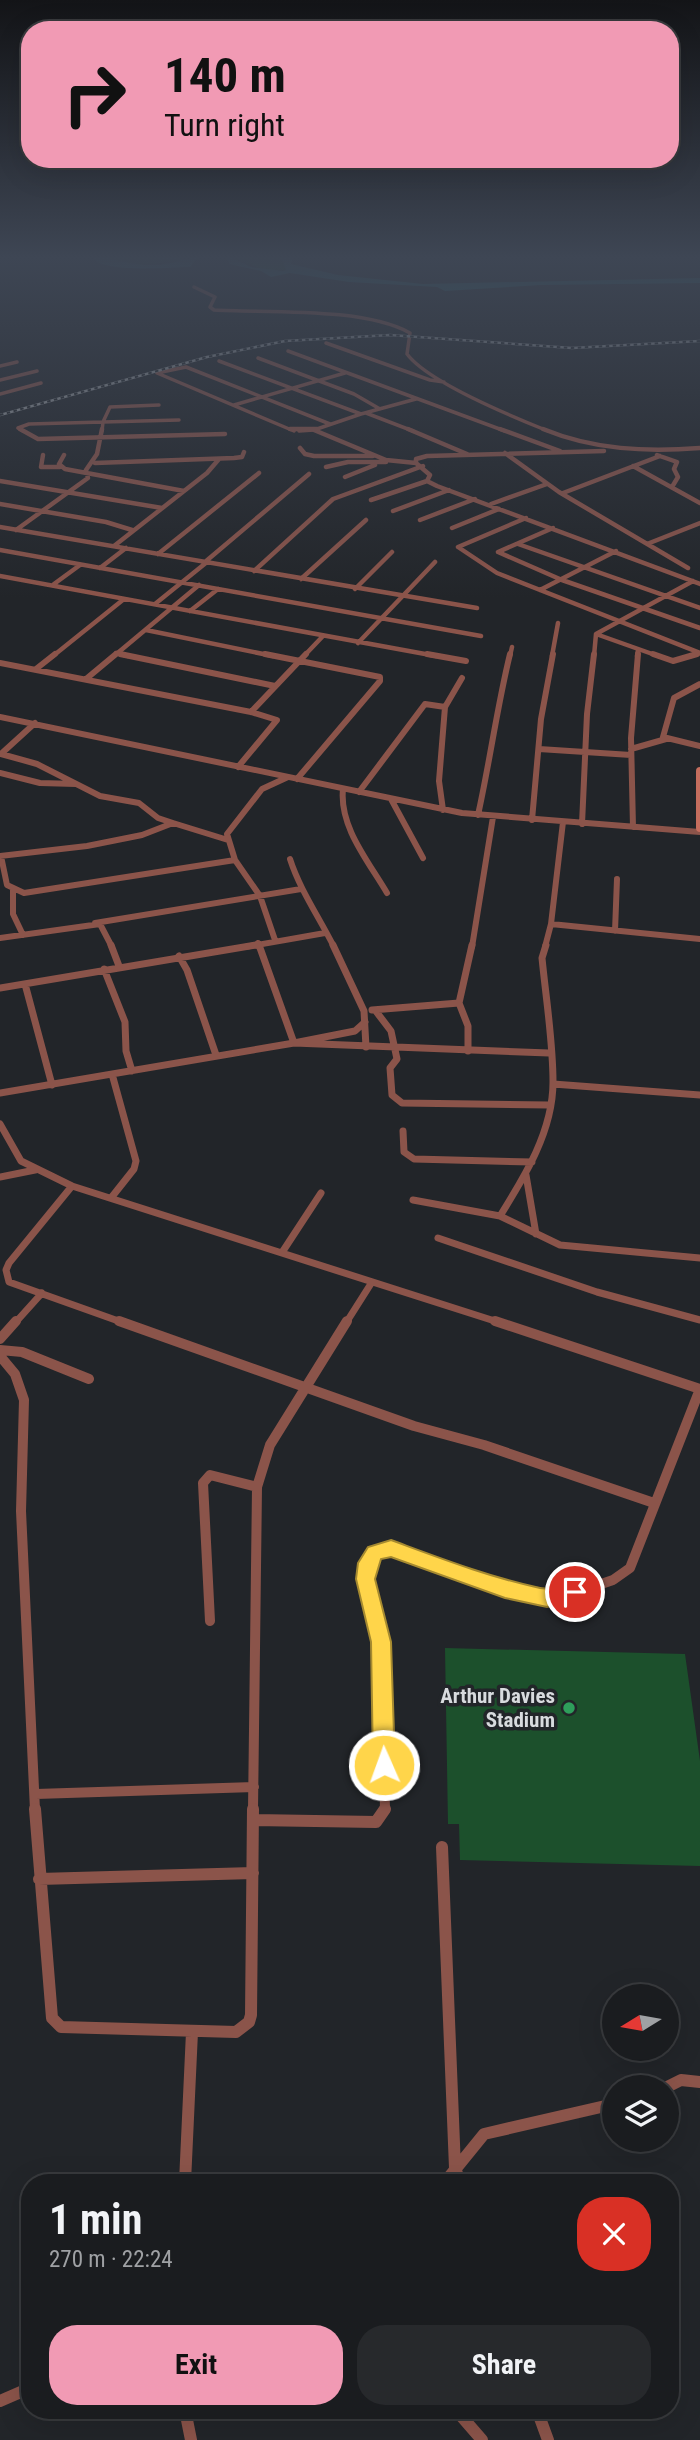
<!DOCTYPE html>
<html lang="en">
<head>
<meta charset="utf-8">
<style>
	:root { --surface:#1a1c1f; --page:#27292c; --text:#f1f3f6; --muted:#9fa1a4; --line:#383a3d; --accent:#f19ab4 }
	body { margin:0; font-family:"Roboto Condensed",sans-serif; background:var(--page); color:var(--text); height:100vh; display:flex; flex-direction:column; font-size:26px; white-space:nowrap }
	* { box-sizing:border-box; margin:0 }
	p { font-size:23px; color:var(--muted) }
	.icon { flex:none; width:38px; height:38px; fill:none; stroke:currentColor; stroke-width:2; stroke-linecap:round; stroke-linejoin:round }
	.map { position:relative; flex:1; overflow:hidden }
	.panel { position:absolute; left:21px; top:2174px; width:658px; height:245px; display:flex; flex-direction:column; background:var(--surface); border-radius:28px; box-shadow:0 7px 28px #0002,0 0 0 2px var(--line) }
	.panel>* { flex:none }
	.guide { position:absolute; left:21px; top:21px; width:658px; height:147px; border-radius:28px; box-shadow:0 7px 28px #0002,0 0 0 2px var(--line); background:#f19ab4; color:#111; overflow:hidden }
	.needle { width:46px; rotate:259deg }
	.tools { position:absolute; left:602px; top:1984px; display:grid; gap:14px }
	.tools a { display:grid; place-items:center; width:77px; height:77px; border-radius:50%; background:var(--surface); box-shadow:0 7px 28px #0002,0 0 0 2px var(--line); font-size:35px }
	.pin { position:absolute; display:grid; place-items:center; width:60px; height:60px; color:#fff; margin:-30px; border:4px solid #fff; border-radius:50%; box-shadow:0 2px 7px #0007 }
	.me { position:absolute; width:77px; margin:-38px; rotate:358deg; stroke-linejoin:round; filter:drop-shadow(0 0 5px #0008) }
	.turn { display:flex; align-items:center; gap:24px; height:147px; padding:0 28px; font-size:32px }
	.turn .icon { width:91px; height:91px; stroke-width:2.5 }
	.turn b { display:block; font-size:49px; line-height:60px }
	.round { display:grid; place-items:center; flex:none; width:74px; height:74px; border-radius:28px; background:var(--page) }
	.summary { display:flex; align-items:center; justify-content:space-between; height:119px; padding:0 28px }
	h1 { font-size:42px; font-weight:700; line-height:52px }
	.action { display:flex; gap:14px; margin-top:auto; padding:14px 28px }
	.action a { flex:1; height:80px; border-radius:28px; background:var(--accent); color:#111; font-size:28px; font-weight:700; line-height:80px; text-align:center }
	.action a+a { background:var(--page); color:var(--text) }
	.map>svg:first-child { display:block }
	.green { fill:#1c502c }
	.water { fill:#25656d }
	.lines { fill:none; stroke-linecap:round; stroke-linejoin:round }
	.stream { stroke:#25656d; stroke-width:2 }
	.minor-far5 { stroke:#8b544a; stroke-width:3.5 }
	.minor-far4 { stroke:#8b544a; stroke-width:4.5 }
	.minor-far3 { stroke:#8b544a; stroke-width:6 }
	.minor-far2 { stroke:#8b544a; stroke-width:7 }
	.minor-far1 { stroke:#8b544a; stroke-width:10 }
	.minor { stroke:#8b544a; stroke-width:12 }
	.secondary { stroke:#c56d5d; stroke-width:8 }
	.rail-casing { stroke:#94979a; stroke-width:2.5 }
	.rail { stroke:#222529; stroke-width:2; stroke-dasharray:3.5; stroke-linecap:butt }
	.route { fill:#ffd54a; stroke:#a68a30; stroke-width:2 }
	.leisure-dot { fill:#2e9e5b; stroke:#222529; stroke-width:2.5 }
	.labels { text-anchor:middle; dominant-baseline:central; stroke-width:7; stroke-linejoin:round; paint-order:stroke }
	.near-poi-label { font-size:21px; font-weight:bold; fill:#d8dbde; stroke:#222529; text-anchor:end }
</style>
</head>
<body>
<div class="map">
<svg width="700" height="2440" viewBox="0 0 700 2440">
	<rect width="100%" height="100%" fill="#222529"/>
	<!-- green -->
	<path class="green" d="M 105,256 L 191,256 C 168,265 125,268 105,256 Z
		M 281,256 L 287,270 L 268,271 L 231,257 Z
		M 445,1648 L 685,1654 L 700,1761 L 700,1866 L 460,1860 L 459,1824 L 448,1824 Z"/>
	<!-- water -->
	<path class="water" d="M 105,256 C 116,262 149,267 164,264 C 179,262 192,256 208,256 L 197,259 L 190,267 C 173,267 102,274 92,257 Z
		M 228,256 L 240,256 L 231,257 L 251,267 L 283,271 L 286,270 L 281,256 L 293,256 L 291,264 L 338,275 L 423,284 L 700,278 L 700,283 L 541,285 L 445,291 L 437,287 L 349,282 L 290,273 L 271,277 L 261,271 L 229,264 Z"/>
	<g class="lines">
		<!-- stream -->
		<path class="stream" d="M 144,256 L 183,260"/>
		<!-- minor-far5 -->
		<path class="minor-far5" d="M 194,287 L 215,297 L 210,307 L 214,310 C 268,313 364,307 410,333 L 407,354 C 428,382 513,417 548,431
			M 326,343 L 430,380 L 444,382
			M 288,351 L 505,431
			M 258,358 L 354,394 L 380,409
			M 219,361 L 361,414 L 416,399
			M 0,366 L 17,362
			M 0,380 L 37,371
			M 0,394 L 41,383
			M 234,405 L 345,373
			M 366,413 L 413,431
			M 23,431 L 18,428 L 29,424 L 103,422 L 110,407 L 159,405
			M 102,431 L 103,422 L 179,420
			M 294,431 L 157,373 L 186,367 L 330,424
			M 299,431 L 314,430 L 361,414"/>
		<!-- minor-far4 -->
		<path class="minor-far4" d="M 20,429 L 38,439 L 225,434
			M 290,429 L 317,429
			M 408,429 L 467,454
			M 500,429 L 560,451
			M 543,429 C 594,450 646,452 700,448
			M 314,430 L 386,460 L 416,463 L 430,475 L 427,481 L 437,486 L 700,584
			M 300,448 L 305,454 L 314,456 L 373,456
			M 505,453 L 559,492 L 688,568
			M 43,455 L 41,467 L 60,467
			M 64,455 L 59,464 L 65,469 L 184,491
			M 657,455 L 677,462 L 674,469 L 678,477 L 672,487
			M 416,462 L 416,459 L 427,456 L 604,451
			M 95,463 L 234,458 L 242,457 L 244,452
			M 633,466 L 700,503
			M 326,467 L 348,462 L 386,462
			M 345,477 L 375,465
			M 0,481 L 162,508
			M 563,493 L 660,456
			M 371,500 L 427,481
			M 0,504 L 106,522 L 132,530
			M 491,504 L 547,484
			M 393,511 L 449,490
			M 526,518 L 458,547 L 497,573 L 700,653
			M 420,520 L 475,499
			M 0,527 L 477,608
			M 452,528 L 499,509
			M 553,528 L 498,552 L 562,580 L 700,628
			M 16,530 L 88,478 L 86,470 L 97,454 L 102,429
			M 518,544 L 700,608
			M 647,544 L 700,523
			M 114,546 L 207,473 L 219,459
			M 0,550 L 481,636
			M 158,554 L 259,473
			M 205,562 L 309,474
			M 100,568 L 126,548
			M 254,571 L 333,499 L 423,466
			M 0,576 L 436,656
			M 301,579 L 366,520
			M 54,584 L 80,565
			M 355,589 L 392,552
			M 540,590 L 616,551
			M 155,604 L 207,562
			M 190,611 L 218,589
			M 146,630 L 273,656
			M 596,634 L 658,656
			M 358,643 L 435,562
			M 116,653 L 128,656
			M 53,656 L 124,599
			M 114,656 L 199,585
			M 304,656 L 323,636
			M 510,656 L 512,647
			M 552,656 L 558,623
			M 594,656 L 596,634 L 693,581
			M 637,656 L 638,650
			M 691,656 L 700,653"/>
		<!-- minor-far3 -->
		<path class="minor-far3" d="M 120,654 L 275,686
			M 265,654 L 380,677 L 380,681 L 297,779
			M 427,654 L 466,661
			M 653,654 L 673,661 L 697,654
			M 0,663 L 251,712 L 277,720 L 238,767
			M 36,669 L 55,654
			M 86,679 L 116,654
			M 700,684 L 674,698 L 663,737 L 700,746
			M 251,712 L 306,654
			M 0,717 L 462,813 L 700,832
			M 35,723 L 1,754 L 37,764 L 100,796 L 139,803 L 158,818 L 173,823
			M 539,749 L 631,755
			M 631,749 L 666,739
			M 0,773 L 40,783 L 76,784
			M 343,789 C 339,827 369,862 387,893
			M 359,792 L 425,704 L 445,707
			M 391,799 L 423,858
			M 443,810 L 439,781 L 445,707 L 462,678
			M 478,815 C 490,761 497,707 510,654
			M 532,820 L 541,719 L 553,654
			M 582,824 L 587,714 L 594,654
			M 633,827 L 631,738 L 638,654
			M 0,856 L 87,846 L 142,835 L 173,823 L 228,840
			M 1,856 L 7,885 L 24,893 L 235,860
			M 290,859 C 300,890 319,917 334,947
			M 13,890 L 13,914 L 23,935
			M 95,923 L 301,889
			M 551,924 L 700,939
			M 615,931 L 617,879
			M 0,938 L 100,924 L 112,947
			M 275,940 L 260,896 L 235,860 L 227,834 L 262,789 L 288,777
			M 258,943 L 259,947
			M 245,947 L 325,933
			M 472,947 L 493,817
			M 545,947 L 551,924 L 563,822"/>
		<!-- minor-far2 -->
		<path class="minor-far2" d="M 111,945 L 119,966
			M 259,945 L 294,1043 L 549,1053
			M 333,945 L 364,1011 L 366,1047
			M 179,956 L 187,970 L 216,1055
			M 104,969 L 125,1022 L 126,1051 L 132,1071
			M 25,984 L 52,1085
			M 0,988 L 256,945
			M 372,1010 L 459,1003
			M 375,1010 L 391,1031 L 397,1059 L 390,1068 L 392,1095 L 402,1103 L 549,1105
			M 468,1051 L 468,1026 L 459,1003 L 472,945
			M 553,1084 L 700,1095
			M 0,1093 L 294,1043 L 355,1031 L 365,1022
			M 0,1124 L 21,1161 L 72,1186 L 501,1323
			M 403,1131 L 404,1152 L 414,1159 L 532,1162
			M 526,1175 L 536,1234
			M 0,1177 L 35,1170
			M 72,1186 L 9,1263 L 6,1270 L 9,1282 L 124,1323
			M 111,1198 L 134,1169 L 136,1161 L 112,1074
			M 413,1200 L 500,1216 L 560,1245 L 700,1258
			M 500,1216 C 525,1176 553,1131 553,1082 C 553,1041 546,999 542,958 L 546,945
			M 438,1238 L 597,1292 L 700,1320
			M 283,1251 L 321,1193
			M 15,1323 L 42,1293
			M 346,1323 L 372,1282"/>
		<!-- minor-far1 -->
		<path class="minor-far1" d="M 119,1321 L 414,1426 L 484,1445 L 654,1503
			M 495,1321 L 700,1389
			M 0,1339 L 16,1321
			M 0,1350 L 22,1352 L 89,1379
			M 0,1356 L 15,1374 L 24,1400 L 21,1511 L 35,1810
			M 210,1621 L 203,1483 L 210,1475 L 257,1487
			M 36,1794 L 254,1787
			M 253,1810 L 257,1487 L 270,1445 L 347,1321
			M 385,1810 L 381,1642 L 366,1579 L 368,1563 L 375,1553 L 391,1548 L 493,1587 L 557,1599 L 613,1580 L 630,1568 L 700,1389"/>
		<!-- minor -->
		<path class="minor" d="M 35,1809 L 52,2018 L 61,2027 L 236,2032 L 249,2022 L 251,2015 L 253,1809
			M 253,1820 L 376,1822 L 385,1809
			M 442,1847 L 455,2168 L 460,2182
			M 39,1879 L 253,1873
			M 665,2088 L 681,2080 L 700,2082
			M 185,2182 L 192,2032
			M 445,2182 L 484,2134 L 614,2104
			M 0,2401 L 30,2388
			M 185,2410 L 191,2440
			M 456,2410 L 482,2440
			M 537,2410 L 548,2440"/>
		<!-- secondary -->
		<path class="secondary" d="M 700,771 L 700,828"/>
		<!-- rail casing -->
		<g class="rail-casing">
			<path id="rail" d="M 0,415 L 207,357 L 285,341 L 390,335 L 572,348 L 700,341"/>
		</g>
		<!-- rail -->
		<use href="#rail" class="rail"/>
	</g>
	<!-- sky -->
	<linearGradient id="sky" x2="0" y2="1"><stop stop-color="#131417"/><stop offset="0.43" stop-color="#3e4654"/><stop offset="1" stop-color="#3e4654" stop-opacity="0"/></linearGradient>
	<rect width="700" height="598" fill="url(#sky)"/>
	<!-- route -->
	<path class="route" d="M 391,1540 C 440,1558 489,1577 540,1588 C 555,1591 568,1581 582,1586 L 585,1592 L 582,1599 L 547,1607 L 505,1598 L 391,1557 L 381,1559 L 375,1579 L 391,1642 L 395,1765 L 391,1772 L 384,1775 L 376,1772 L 373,1765 L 371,1642 L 356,1579 L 358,1563 L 368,1547 Z"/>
	<!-- markers -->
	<circle class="leisure-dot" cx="569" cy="1708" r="7"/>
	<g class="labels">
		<!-- near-poi labels -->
		<g class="near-poi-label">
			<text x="555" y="1696">Arthur Davies<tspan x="555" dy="24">Stadium</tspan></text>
		</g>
	</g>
</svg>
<div class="tools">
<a><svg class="needle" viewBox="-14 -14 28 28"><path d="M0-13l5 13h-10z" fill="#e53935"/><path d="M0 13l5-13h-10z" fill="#9fa1a4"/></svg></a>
<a><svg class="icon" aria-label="layers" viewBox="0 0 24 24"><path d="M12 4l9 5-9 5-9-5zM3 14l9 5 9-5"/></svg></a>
</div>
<div class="pin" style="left:575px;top:1592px;background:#d93025"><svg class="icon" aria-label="arrive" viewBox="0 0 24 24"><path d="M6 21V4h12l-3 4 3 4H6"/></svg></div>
<svg class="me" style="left:384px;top:1765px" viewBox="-20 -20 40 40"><circle r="17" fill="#ffd54a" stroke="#fff" stroke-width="3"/><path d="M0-11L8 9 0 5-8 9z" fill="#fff"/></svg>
<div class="guide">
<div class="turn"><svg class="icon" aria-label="right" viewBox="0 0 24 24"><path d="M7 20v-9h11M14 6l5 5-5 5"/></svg><div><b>140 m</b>Turn right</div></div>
</div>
<section class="panel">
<div class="summary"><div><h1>1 min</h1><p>270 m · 22:24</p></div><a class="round" style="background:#d93025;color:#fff"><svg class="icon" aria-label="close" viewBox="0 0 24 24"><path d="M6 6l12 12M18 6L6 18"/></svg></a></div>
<div class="action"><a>Exit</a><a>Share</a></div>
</section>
</div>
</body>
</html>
